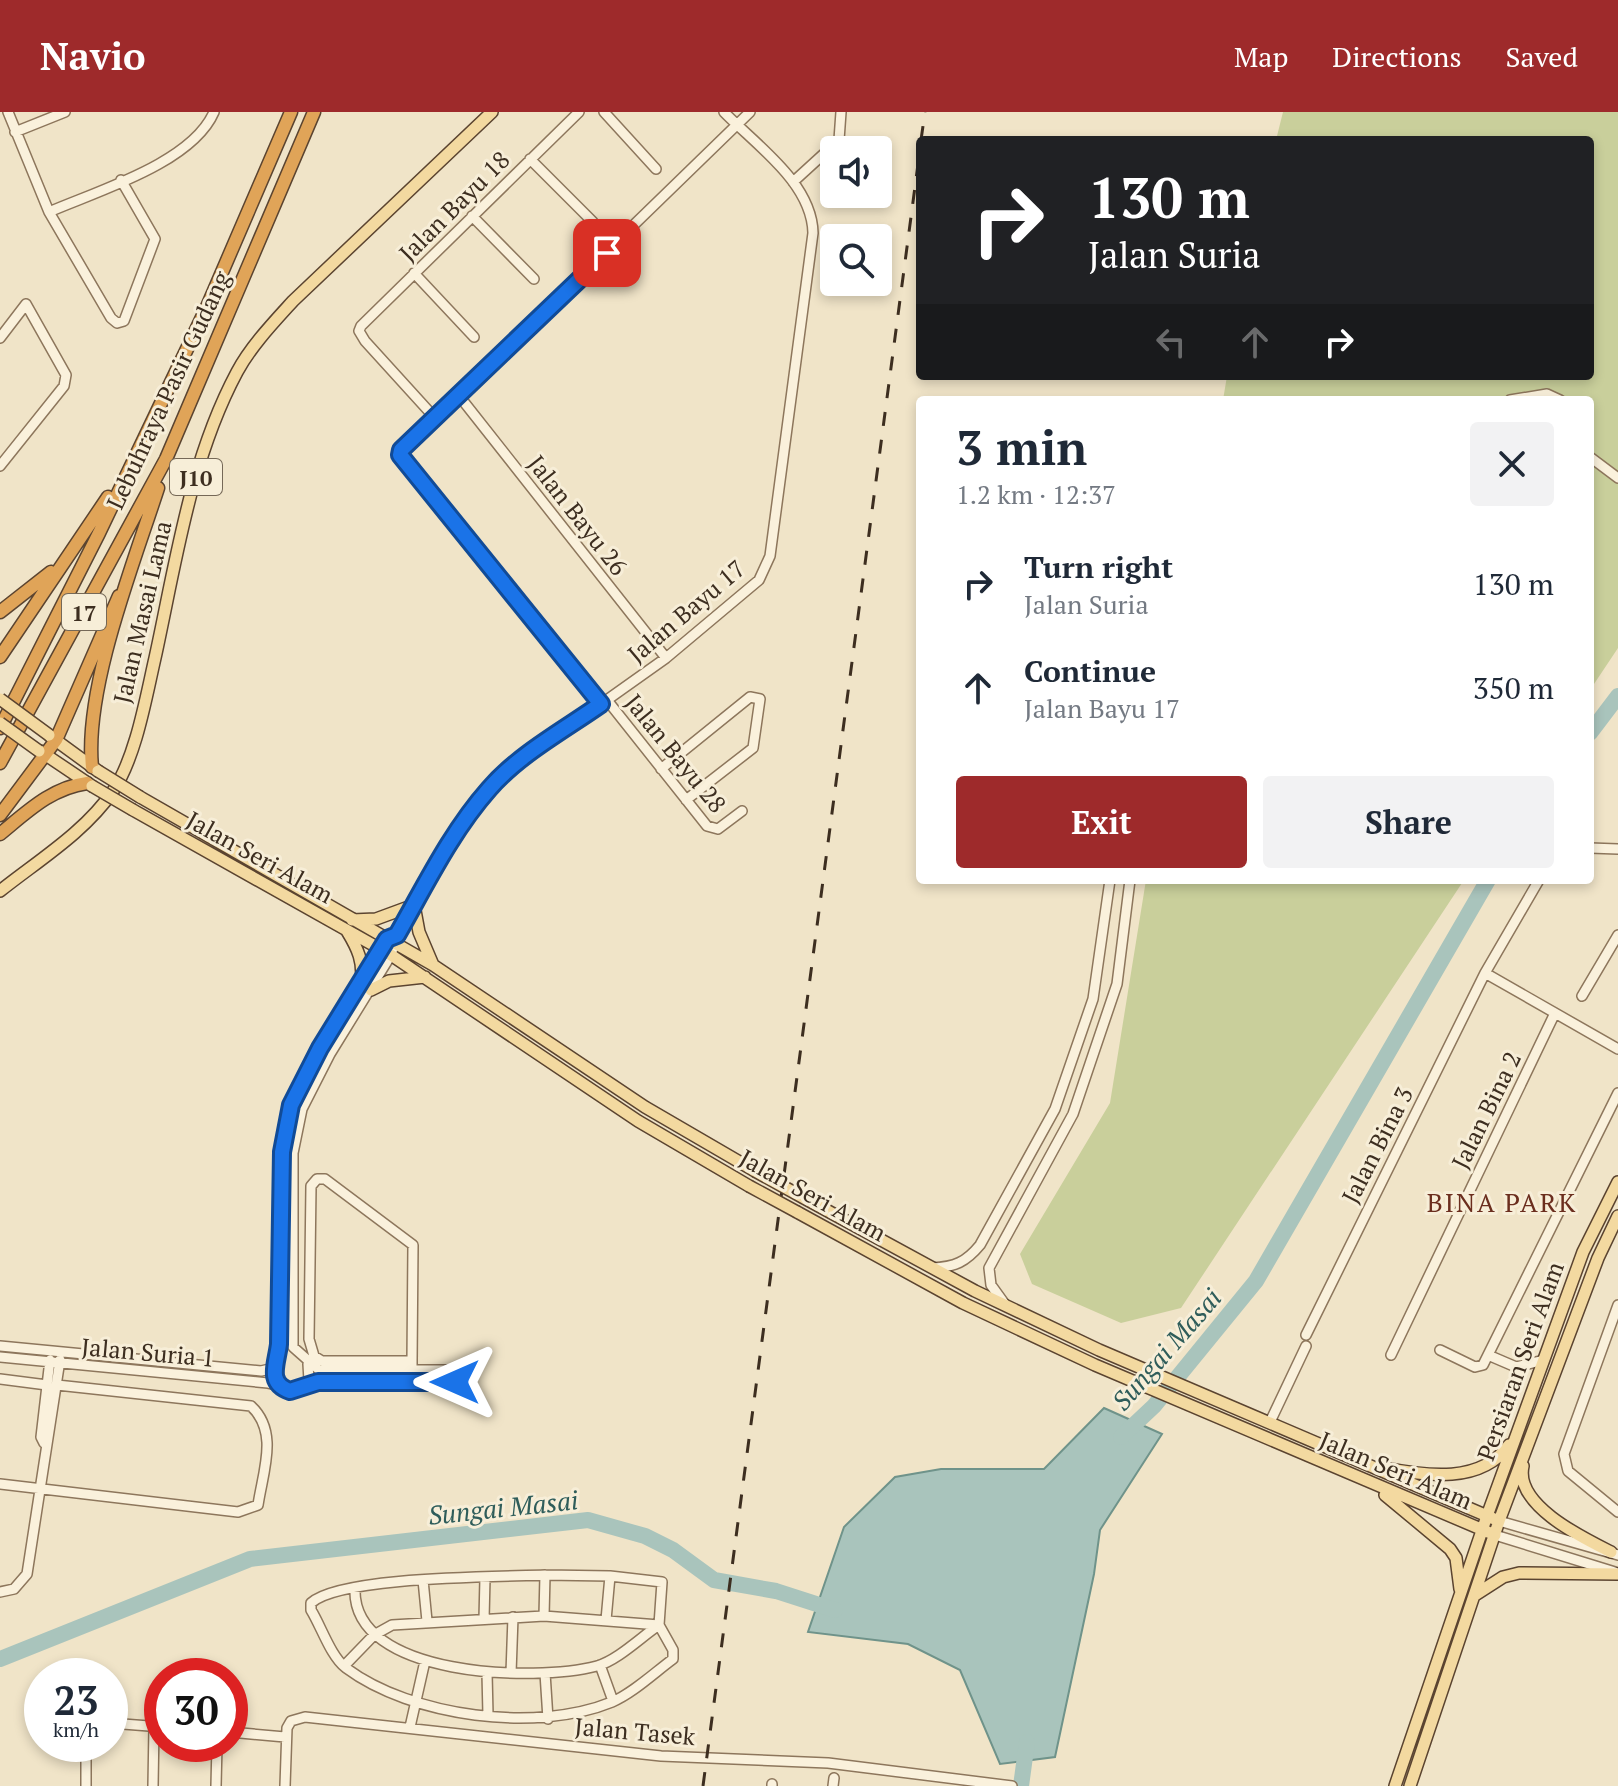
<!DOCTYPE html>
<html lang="en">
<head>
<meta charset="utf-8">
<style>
	:root { --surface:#fff; --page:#f2f2f3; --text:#1f2937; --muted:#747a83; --accent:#9e2a2b }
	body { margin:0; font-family:"PT Serif",serif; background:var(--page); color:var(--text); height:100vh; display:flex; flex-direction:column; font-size:30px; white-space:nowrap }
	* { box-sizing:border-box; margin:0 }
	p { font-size:26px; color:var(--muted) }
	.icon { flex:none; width:44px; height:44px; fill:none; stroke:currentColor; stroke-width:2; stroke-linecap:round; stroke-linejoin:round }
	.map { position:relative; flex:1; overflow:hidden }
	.side { position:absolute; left:916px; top:284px; width:678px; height:488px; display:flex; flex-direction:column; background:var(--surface); border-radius:8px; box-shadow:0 4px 12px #0003 }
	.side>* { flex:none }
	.top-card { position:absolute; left:916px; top:24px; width:678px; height:244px; border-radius:8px; box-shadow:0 4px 12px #0003; background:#202124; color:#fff; overflow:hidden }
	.fabs { position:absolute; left:820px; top:24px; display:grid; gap:16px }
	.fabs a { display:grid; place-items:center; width:72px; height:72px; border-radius:8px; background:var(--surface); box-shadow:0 4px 12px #0003; font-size:40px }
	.speed { position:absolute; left:24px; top:1546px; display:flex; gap:16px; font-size:40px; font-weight:700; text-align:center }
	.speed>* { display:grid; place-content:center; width:104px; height:104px; border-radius:50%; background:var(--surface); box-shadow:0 4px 12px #0003; line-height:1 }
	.speed small { font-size:20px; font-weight:400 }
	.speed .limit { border:12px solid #d22; background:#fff; color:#111 }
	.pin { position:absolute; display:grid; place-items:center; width:68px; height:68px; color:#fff; margin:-34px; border-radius:16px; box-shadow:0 4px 12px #0006 }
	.me { position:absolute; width:88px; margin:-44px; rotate:270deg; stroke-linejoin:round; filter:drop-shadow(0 0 6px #0008) }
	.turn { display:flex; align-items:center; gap:28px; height:168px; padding:0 40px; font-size:36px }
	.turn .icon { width:104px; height:104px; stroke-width:2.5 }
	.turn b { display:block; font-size:56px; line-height:68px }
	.lanes { display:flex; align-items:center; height:76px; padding:0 40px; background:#0003; justify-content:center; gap:40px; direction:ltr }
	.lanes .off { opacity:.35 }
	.round { display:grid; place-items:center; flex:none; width:84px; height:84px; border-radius:8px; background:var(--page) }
	.headline { display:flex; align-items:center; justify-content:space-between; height:136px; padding:0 40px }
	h1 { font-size:48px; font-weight:600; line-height:60px }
	.action { display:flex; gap:16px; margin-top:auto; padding:16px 40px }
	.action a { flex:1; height:92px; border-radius:8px; background:var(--accent); color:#fff; font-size:32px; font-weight:600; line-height:92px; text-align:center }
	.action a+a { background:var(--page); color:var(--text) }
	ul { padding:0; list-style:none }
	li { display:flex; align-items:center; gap:24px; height:104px; padding:0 40px }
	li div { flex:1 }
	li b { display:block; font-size:30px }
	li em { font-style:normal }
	header { display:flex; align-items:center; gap:48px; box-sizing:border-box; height:112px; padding:0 40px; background:var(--accent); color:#fff }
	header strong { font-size:38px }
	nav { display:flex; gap:44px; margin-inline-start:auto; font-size:28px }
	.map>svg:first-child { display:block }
	.green { fill:#c9cf9b }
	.water { fill:#a9c4bc; stroke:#6f938a; stroke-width:2 }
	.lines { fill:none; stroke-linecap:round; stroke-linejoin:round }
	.river { stroke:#a9c4bc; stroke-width:16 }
	.minor-casing { stroke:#8d765c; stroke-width:12 }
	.major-casing { stroke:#5b4430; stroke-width:14 }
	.highway-casing { stroke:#5b4430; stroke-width:15 }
	.minor { stroke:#faf1dc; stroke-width:9 }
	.major { stroke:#f3d9a0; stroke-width:11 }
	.highway { stroke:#e0a458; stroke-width:12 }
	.rail { stroke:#3d2e20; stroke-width:3; stroke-dasharray:14 14; stroke-linecap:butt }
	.major-bridge-casing { stroke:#5b4430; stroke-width:14; stroke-linecap:butt }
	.major-bridge { stroke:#f3d9a0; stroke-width:11 }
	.route-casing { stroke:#114b97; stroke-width:20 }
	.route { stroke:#1a73e8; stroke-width:14 }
	.labels { text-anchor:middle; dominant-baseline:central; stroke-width:6; stroke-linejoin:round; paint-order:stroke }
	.shield { fill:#f7eed8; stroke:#756857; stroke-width:2 }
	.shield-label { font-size:22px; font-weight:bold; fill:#3d2e20 }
	.street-label { font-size:24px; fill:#3d2e20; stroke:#f7eed8 }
	.neighbourhood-label { font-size:26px; letter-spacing:2px; fill:#6b2e1e; stroke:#f7eed8 }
	.water-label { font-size:26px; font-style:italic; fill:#2f5d5a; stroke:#f7eed8 }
</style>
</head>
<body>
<header>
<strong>Navio</strong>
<nav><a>Map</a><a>Directions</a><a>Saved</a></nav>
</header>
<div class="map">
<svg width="1618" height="1674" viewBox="0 0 1618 1674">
	<rect width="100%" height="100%" fill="#f0e4c8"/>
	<!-- green -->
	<path class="green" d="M 1283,0 L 1618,0 L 1618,536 L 1590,578 L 1590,288 L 1223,288 L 1227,264 L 1590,264 L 1590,28 L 1276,28 Z
		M 1146,768 L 1464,768 L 1181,1196 L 1121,1211 L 1032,1172 L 1020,1142 L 1110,991 Z"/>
	<!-- water -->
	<path class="water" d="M 1104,1296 L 1162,1322 L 1100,1418 L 1094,1462 L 1055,1645 L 1000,1652 L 960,1558 L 908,1532 L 808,1520 L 844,1415 L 895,1365 L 941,1357 L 1044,1357 Z"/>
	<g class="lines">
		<!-- river -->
		<path class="river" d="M 1590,621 L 1618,584
			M 1121,1325 L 1154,1294 L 1256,1169 L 1488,768
			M 0,1547 L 250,1447 L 588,1408 L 645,1424 L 673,1438 L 714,1468 L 776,1479 L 835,1498
			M 1021,1674 L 1027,1630"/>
		<!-- minor casing -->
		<g class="minor-casing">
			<path id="minor" d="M 8,0 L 49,100 L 111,206 L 117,211 L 124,209 L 155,127 L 121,68
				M 604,0 L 656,57
				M 15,20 L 65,0
				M 530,47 L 593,110
				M 793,70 L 839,28 L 841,0
				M 49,100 C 97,79 192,51 214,0
				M 472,104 L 534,167
				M 414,161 L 474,225
				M 0,226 L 26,192 L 66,263 L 64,274 L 0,354
				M 460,285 L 666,546
				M 1510,288 L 1547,282 L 1560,288
				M 435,306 L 365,229 L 359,219 L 361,214 L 579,0
				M 1590,345 L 1618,366
				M 607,588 L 707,714 L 718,717 L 742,699
				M 601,592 L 400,340 L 750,0
				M 661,657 L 750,585 L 760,587 L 753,636 L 686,688
				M 1590,736 L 1618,737
				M 1485,861 L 1618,937
				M 1582,884 L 1618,823
				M 932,1156 C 955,1155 966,1150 980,1133 L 1055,997 L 1093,887 L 1110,768
				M 1004,1191 L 991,1173 L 989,1156 L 1073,1002 L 1117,872 L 1130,768
				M 1618,1193 L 1564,1342 L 1568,1359 L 1618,1400
				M 1306,1223 L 1485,861 L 1539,768
				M 0,1234 L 261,1259 L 274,1256
				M 1440,1238 L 1475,1255 L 1483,1253 L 1618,981
				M 1391,1243 L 1555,901
				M 1488,1243 L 1516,1255 L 1544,1248
				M 0,1245 L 268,1271 C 285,1274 295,1286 309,1269 L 308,1252
				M 277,1250 C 289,1172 266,1065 292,993 C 313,934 355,880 387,827 L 393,824
				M 412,1262 L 412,1249 L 413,1133 L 325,1067 L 317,1067 L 311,1074 L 309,1227 L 314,1244 L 322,1249 L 412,1249
				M 0,1267 L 47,1273
				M 307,1272 L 455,1270 L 459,1264 L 453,1258 L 319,1258 L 293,1235 L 293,1041 L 302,997 L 330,942 L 391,843 L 397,823 L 445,739 L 488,677 L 514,654 L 666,546 L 759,468 L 770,444 L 813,121 C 812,71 756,33 724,0
				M 1270,1310 L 1306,1234
				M 44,1331 L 41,1325 L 50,1248
				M 0,1372 L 238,1400 L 258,1393 C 263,1359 279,1320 251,1294 L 57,1273
				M 1499,1409 L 1618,1443
				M 1495,1423 L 1615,1460
				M 545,1463 L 610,1464 L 662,1470 L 659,1513 L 673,1538 L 673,1547 C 654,1561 633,1581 612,1590 C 536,1621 412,1605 346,1556 C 331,1545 321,1514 311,1498 L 311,1491 C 340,1464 500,1465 545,1463 Z
				M 423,1468 L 427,1509
				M 355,1476 C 351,1566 537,1570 597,1554 C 618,1548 641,1525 659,1513
				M 0,1480 L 14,1477 L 27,1462 L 60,1248
				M 544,1504 L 545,1463
				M 484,1507 L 485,1466
				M 606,1508 L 610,1464
				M 600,1553 L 613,1589
				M 344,1554 L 374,1523 L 392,1513 L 544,1504 L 659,1513
				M 487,1561 L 488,1603
				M 511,1561 L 513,1505
				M 545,1561 L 548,1607
				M 110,1611 L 162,1615
				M 410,1615 L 425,1549
				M 230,1620 L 285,1625
				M 86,1632 L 86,1674
				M 153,1674 L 154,1615
				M 216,1674 L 217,1632
				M 285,1674 L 287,1616 L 291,1609 L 305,1605 L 661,1644 L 828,1651 L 1012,1674
				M 772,1674 L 772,1672
				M 833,1674 L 834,1666"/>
		</g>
		<!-- major casing -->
		<g class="major-casing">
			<path id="major" d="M 50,624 L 98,659
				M 40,639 L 92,674
				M 140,685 L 433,853 L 645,995 L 755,1059
				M 133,698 L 391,843 L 638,1009 L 749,1074
				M 0,779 C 39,748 85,720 113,679 C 136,645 146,585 155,546 C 176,450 190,348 237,260 C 251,234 273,211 293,189 L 492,0
				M 352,808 L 376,807 L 414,793 L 419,820 L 433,853
				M 347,819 C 358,837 364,850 361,871
				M 371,878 L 389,869 L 425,865
				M 804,1086 L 975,1179 L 1099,1238 L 1499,1409
				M 797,1100 L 963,1191 L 1095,1253 L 1495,1423
				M 1523,1354 C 1514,1393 1583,1426 1611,1440
				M 1385,1356 C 1426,1364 1481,1372 1509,1333
				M 1385,1383 L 1450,1437 L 1456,1446 L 1460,1477
				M 1475,1483 L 1503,1465 L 1519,1461 L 1618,1462
				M 1395,1674 L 1487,1404 L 1583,1140 L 1618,1070
				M 1410,1674 L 1499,1409 L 1598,1146 L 1618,1104"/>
		</g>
		<!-- highway casing -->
		<g class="highway-casing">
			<path id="highway" d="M 0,500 L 51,460
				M 0,545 L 108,385
				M 0,616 L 99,421 L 207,195 L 291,0
				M 0,651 L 166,347 L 314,0
				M 92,655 C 84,577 133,453 158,376
				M 0,703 L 56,628 L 119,484
				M 0,722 C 27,700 51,676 87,671"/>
		</g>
		<!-- minor -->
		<use href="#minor" class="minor"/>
		<!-- major -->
		<use href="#major" class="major"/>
		<!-- highway -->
		<use href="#highway" class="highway"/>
		<!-- rail -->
		<path class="rail" d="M 921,28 L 925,0
			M 703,1674 L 920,37"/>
		<!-- major-bridge casing -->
		<g class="major-bridge-casing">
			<path id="major-bridge" d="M 0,587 L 49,623
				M 0,611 L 39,639
				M 98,659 L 140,685
				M 92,674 L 133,698
				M 755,1059 L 804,1086
				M 749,1074 L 797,1100"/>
		</g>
		<!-- major-bridge -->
		<use href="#major-bridge" class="major-bridge"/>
	</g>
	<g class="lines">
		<!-- route casing -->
		<g class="route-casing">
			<path id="route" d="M 455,1270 L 318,1270 L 290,1279 C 266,1271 277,1251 279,1232 L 282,1040 L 291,993 L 320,936 L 387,827 L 397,823 C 425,774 451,720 489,677 C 518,643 564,618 601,592 L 400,343 L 401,338 L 607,141"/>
		</g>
		<!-- route -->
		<use href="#route" class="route"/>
	</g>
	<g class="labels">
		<!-- shield labels -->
		<g class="shield">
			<rect x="170" y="347" width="52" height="36" rx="6"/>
			<rect x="62" y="482" width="44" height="36" rx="6"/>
		</g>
		<g class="shield-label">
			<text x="196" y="365">J10</text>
			<text x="84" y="500">17</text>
		</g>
		<!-- street labels -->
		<g class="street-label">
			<text transform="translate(454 94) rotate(-45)">Jalan Bayu 18</text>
			<text transform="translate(168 278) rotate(-65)">Lebuhraya Pasir Gudang</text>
			<text transform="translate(578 403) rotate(52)">Jalan Bayu 26</text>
			<text transform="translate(686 499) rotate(-40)">Jalan Bayu 17</text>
			<text transform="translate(142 500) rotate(-77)">Jalan Masai Lama</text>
			<text transform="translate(676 641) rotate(51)">Jalan Bayu 28</text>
			<text transform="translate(260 745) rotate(29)">Jalan Seri Alam</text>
			<text transform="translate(1486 998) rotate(-64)">Jalan Bina 2</text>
			<text transform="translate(1377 1033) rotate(-63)">Jalan Bina 3</text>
			<text transform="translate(813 1083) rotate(29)">Jalan Seri Alam</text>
			<text transform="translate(148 1240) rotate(5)">Jalan Suria 1</text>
			<text transform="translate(1520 1249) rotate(-70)">Persiaran Seri Alam</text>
			<text transform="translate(1396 1358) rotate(23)">Jalan Seri Alam</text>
			<text transform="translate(635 1619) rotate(5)">Jalan Tasek</text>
		</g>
		<!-- neighbourhood labels -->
		<g class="neighbourhood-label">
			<text x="1502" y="1090">BINA PARK</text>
		</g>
		<!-- water labels -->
		<g class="water-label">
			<text transform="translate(1166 1237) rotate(-49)">Sungai Masai</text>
			<text transform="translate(503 1395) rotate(-6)">Sungai Masai</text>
		</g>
	</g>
</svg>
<div class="fabs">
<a><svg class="icon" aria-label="sound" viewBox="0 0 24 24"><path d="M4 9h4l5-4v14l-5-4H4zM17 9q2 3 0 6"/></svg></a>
<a><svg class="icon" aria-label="search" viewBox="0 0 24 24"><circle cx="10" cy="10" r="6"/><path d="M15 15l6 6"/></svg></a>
</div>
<div class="speed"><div>23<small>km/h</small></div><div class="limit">30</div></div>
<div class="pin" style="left:607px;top:141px;background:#d93025"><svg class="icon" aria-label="arrive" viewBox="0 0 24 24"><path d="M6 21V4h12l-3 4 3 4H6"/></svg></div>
<svg class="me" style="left:455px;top:1270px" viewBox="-20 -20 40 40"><path d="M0-17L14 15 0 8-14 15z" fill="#1a73e8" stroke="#fff" stroke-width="4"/></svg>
<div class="top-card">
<div class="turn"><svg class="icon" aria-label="right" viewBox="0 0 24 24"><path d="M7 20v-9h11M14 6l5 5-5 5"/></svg><div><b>130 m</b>Jalan Suria</div></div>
<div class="lanes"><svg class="icon off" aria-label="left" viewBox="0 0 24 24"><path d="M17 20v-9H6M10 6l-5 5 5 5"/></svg><svg class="icon off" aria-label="ahead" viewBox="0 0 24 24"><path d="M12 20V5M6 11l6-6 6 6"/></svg><svg class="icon" aria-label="right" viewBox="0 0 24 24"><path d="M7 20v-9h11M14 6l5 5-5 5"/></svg></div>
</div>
<section class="side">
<div class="headline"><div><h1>3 min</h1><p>1.2 km · 12:37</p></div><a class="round"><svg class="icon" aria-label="close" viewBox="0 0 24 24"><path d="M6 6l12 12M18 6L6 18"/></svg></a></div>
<ul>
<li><svg class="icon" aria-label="right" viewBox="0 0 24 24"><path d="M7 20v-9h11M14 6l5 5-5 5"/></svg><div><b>Turn right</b><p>Jalan Suria</p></div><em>130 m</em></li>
<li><svg class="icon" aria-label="ahead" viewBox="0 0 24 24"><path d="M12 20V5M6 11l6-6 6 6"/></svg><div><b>Continue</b><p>Jalan Bayu 17</p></div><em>350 m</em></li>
</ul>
<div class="action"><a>Exit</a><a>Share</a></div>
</section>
</div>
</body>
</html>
